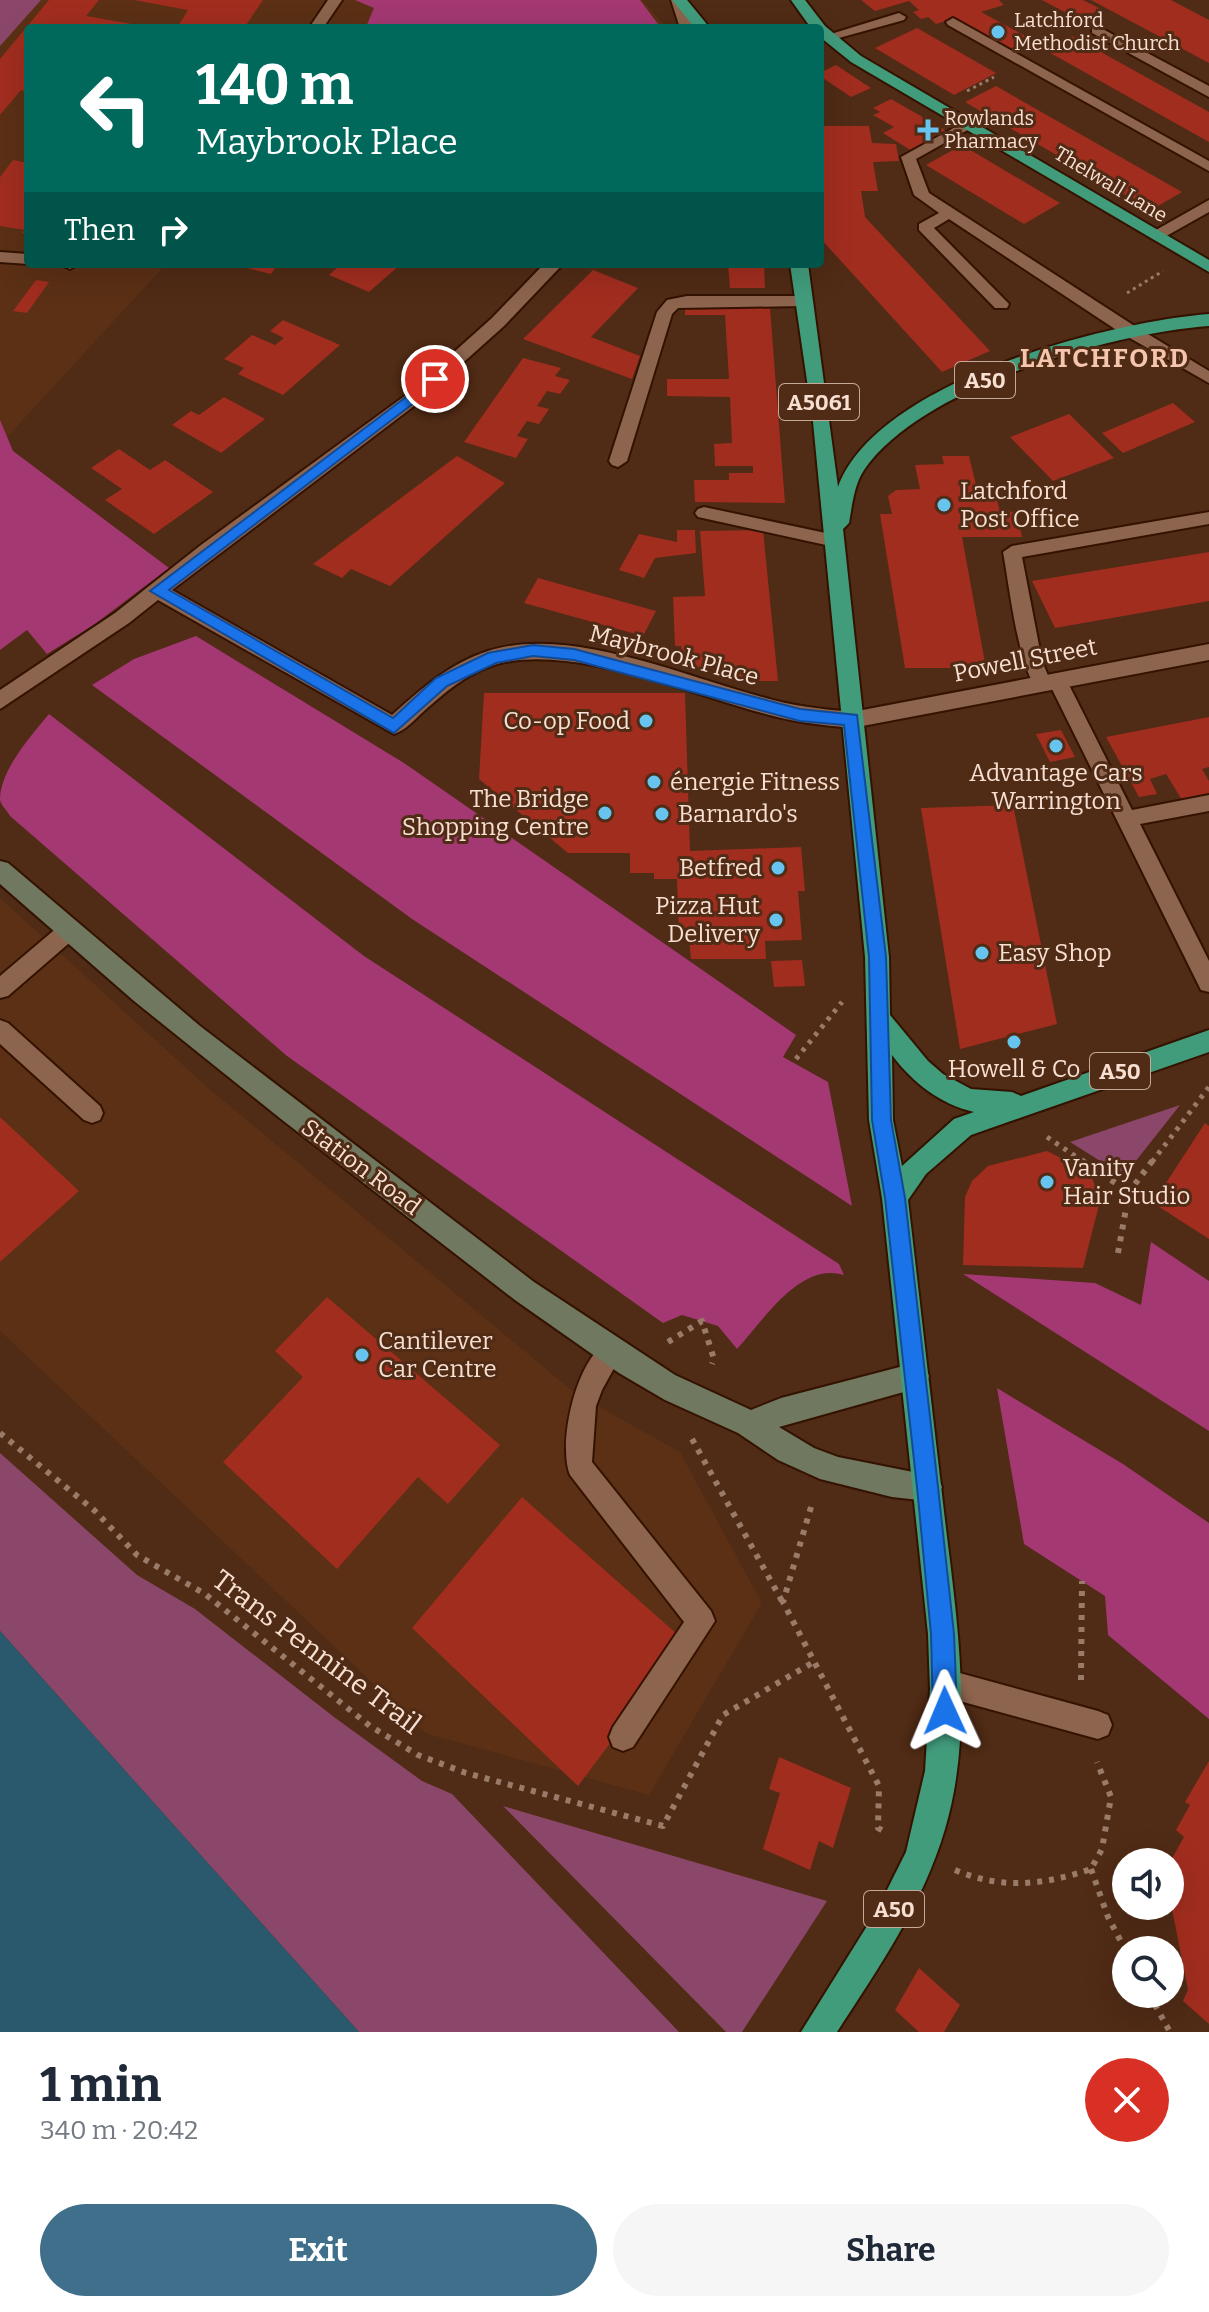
<!DOCTYPE html>
<html lang="en">
<head>
<meta charset="utf-8">
<style>
	:root { --surface:#fff; --page:#f6f6f7; --text:#1f2937; --muted:#747a83; --accent:#3f6f8a }
	body { margin:0; font-family:Bitter,serif; background:var(--page); color:var(--text); height:100vh; display:flex; flex-direction:column; font-size:30px; white-space:nowrap }
	* { box-sizing:border-box; margin:0 }
	p { font-size:26px; color:var(--muted) }
	.icon { flex:none; width:44px; height:44px; fill:none; stroke:currentColor; stroke-width:2; stroke-linecap:round; stroke-linejoin:round }
	.map { position:relative; height:2032px; overflow:hidden }
	.sheet { display:flex; flex-direction:column; background:var(--surface); flex:1 }
	.sheet>* { flex:none }
	.banner { position:absolute; left:24px; top:24px; width:800px; height:244px; border-radius:8px; box-shadow:0 8px 32px #0002; background:#00695c; color:#fff; overflow:hidden }
	.fabs { position:absolute; left:1112px; top:1848px; display:grid; gap:16px }
	.fabs a { display:grid; place-items:center; width:72px; height:72px; border-radius:50%; background:var(--surface); box-shadow:0 8px 32px #0002; font-size:40px }
	.pin { position:absolute; display:grid; place-items:center; width:68px; height:68px; color:#fff; margin:-34px; border:4px solid #fff; border-radius:50%; box-shadow:0 2px 8px #0007 }
	.me { position:absolute; width:88px; margin:-44px; rotate:359deg; stroke-linejoin:round; filter:drop-shadow(0 0 6px #0008) }
	.turn { display:flex; align-items:center; gap:28px; height:168px; padding:0 40px; font-size:36px }
	.turn .icon { width:104px; height:104px; stroke-width:2.5 }
	.turn b { display:block; font-size:56px; line-height:68px }
	.then { display:flex; align-items:center; height:76px; padding:0 40px; background:#0003; gap:16px; font-size:30px }
	.round { display:grid; place-items:center; flex:none; width:84px; height:84px; border-radius:42px; background:var(--page) }
	.headline { display:flex; align-items:center; justify-content:space-between; height:136px; padding:0 40px }
	h1 { font-size:48px; font-weight:700; line-height:60px }
	.primary-button { display:flex; gap:16px; margin-top:auto; padding:16px 40px }
	.primary-button a { flex:1; height:92px; border-radius:48px; background:var(--accent); color:#fff; font-size:32px; font-weight:700; line-height:92px; text-align:center }
	.primary-button a+a { background:var(--page); color:var(--text) }
	.map>svg:first-child { display:block }
	.built { fill:#5b3015 }
	.green { fill:#8b4769 }
	.forest { fill:#a33872 }
	.water { fill:#2a596e }
	.building { fill:#a12d1f }
	.lines { fill:none; stroke-linecap:round; stroke-linejoin:round }
	.service-casing { stroke:#341200; stroke-width:4 }
	.minor-casing { stroke:#341200; stroke-width:4 }
	.secondary-casing { stroke:#341200; stroke-width:4 }
	.trunk-casing { stroke:#341200; stroke-width:4 }
	.path-far2 { stroke:#9a7b69; stroke-width:3; stroke-dasharray:3 4; stroke-linecap:butt }
	.path-far1 { stroke:#9a7b69; stroke-width:5; stroke-dasharray:4 6; stroke-linecap:butt }
	.path { stroke:#9a7b69; stroke-width:6; stroke-dasharray:5 7; stroke-linecap:butt }
	.service { fill:#8d644d; fill-rule:evenodd }
	.minor { fill:#8d644d; fill-rule:evenodd }
	.secondary { fill:#70795f; fill-rule:evenodd }
	.trunk { fill:#419c7c; fill-rule:evenodd }
	.route { fill:#1a73e8; stroke:#114b97; stroke-width:2 }
	.poi-dot { fill:#67c4ef; stroke:#502b15; stroke-width:3 }
	.labels { text-anchor:middle; dominant-baseline:central; stroke-width:6; stroke-linejoin:round; paint-order:stroke }
	.far-poi-label { font-size:20px; fill:#f7dfd2; stroke:#502b15; text-anchor:start }
	.far-street-label { font-size:20px; fill:#f7dfd2; stroke:#502b15 }
	.shield { fill:#502b15; stroke:#c5a999; stroke-width:2 }
	.shield-label { font-size:22px; font-weight:bold; fill:#f7dfd2 }
	.poi-label { font-size:24px; fill:#f7dfd2; stroke:#502b15; text-anchor:start }
	.street-label { font-size:24px; fill:#f7dfd2; stroke:#502b15 }
	.far-district-label { font-size:26px; font-weight:bold; letter-spacing:2px; fill:#f5c6ad; stroke:#502b15 }
	.near-street-label { font-size:28px; fill:#f7dfd2; stroke:#502b15 }
</style>
</head>
<body>
<div class="map">
<svg width="1209" height="2032" viewBox="0 0 1209 2032">
	<rect width="100%" height="100%" fill="#502b15"/>
	<!-- built -->
	<path class="built" d="M 0,0 L 642,0 L 667,28 L 28,28 L 28,264 L 166,264 L 0,445 Z
		M 0,898 L 207,1087 L 575,1393 L 680,1452 L 762,1603 L 649,1795 L 427,1734 L 0,1331 Z"/>
	<!-- green -->
	<path class="green" d="M 0,0 L 41,0 L 0,46 Z
		M 1180,1105 L 1124,1176 L 1070,1142 Z
		M 0,1453 L 137,1575 L 195,1609 L 334,1717 L 422,1781 L 452,1794 L 679,2032 L 359,2032 L 0,1631 Z
		M 503,1806 L 827,1901 L 742,2032 L 726,2032 Z"/>
	<!-- forest -->
	<path class="forest" d="M 355,0 L 640,0 L 661,28 L 371,28 L 366,27 L 374,8 Z
		M 0,420 L 13,451 L 169,568 L 95,624 L 47,654 L 27,630 L 0,650 Z
		M 196,636 L 404,763 L 796,1035 L 783,1057 L 828,1082 L 852,1206 L 412,919 L 92,685 L 134,659 Z
		M 49,714 L 364,956 L 839,1264 L 844,1275 C 800,1261 764,1320 737,1349 L 718,1326 L 682,1315 L 663,1323 L 287,1056 L 10,816 C 7,811 1,805 0,800 C 0,769 32,735 49,714 Z
		M 1151,1242 L 1209,1281 L 1209,1431 L 963,1274 L 1095,1283 L 1141,1305 Z
		M 997,1388 L 1123,1464 L 1209,1523 L 1209,1719 L 1108,1635 L 1105,1596 L 1024,1544 Z"/>
	<!-- water -->
	<path class="water" d="M 0,1631 L 359,2032 L 0,2032 Z"/>
	<!-- building -->
	<path class="building" d="M 49,0 L 99,0 L 86,16 L 155,28 L 28,28 L 28,92 L 21,90 L 0,115 L 0,59 Z
		M 134,0 L 263,0 L 244,28 L 177,28 L 188,10 Z
		M 861,0 L 999,0 L 1004,5 L 981,12 L 1031,39 L 1010,50 L 956,18 L 936,24 L 928,17 L 921,19 L 913,12 L 919,10 L 909,1 L 875,11 Z
		M 1042,0 L 1083,0 L 1101,9 L 1079,20 Z
		M 1091,0 L 1171,0 L 1209,20 L 1209,63 Z
		M 917,28 L 996,73 L 954,95 L 875,48 Z
		M 1072,36 L 1209,112 L 1209,142 L 1045,50 Z
		M 836,65 L 871,88 L 851,97 L 820,76 L 820,73 Z
		M 996,86 L 1182,192 L 1151,210 L 965,102 Z
		M 891,99 L 947,131 L 912,151 L 883,133 L 894,127 L 873,115 L 880,112 L 873,108 Z
		M 820,126 L 869,126 L 872,143 L 896,144 L 899,161 L 873,162 L 878,191 L 861,191 L 865,217 L 990,351 L 942,372 L 820,238 Z
		M 962,145 L 1060,203 L 1024,224 L 926,165 Z
		M 13,160 L 28,163 L 28,234 L 22,233 L 25,230 L 0,226 L 0,177 Z
		M 232,264 L 278,264 L 271,274 Z
		M 341,264 L 401,264 L 369,292 L 329,275 Z
		M 728,264 L 764,264 L 765,288 L 730,288 Z
		M 593,270 L 638,288 L 591,337 L 640,356 L 632,379 L 523,339 Z
		M 36,280 L 49,282 L 27,313 L 13,311 Z
		M 685,308 L 770,308 L 785,503 L 695,502 L 694,480 L 729,480 L 729,473 L 753,473 L 753,466 L 715,466 L 714,444 L 732,443 L 730,397 L 667,396 L 667,379 L 729,379 L 725,315 L 685,315 Z
		M 283,320 L 340,345 L 283,395 L 238,374 L 244,368 L 224,359 L 252,335 L 275,345 L 284,338 L 270,331 Z
		M 523,358 L 561,368 L 555,376 L 570,380 L 560,394 L 547,391 L 537,406 L 549,409 L 539,424 L 527,421 L 517,436 L 528,439 L 516,458 L 464,442 Z
		M 224,397 L 265,419 L 221,453 L 172,425 L 191,411 L 199,415 Z
		M 1173,403 L 1195,422 L 1123,453 L 1102,433 Z
		M 1069,414 L 1114,458 L 1053,481 L 1010,437 Z
		M 119,449 L 150,470 L 165,460 L 213,492 L 154,534 L 105,500 L 122,489 L 91,468 Z
		M 457,456 L 505,483 L 390,586 L 351,569 L 342,578 L 313,564 Z
		M 942,456 L 969,456 L 979,497 L 996,497 L 1000,511 L 1017,512 L 1022,537 L 962,537 L 986,668 L 905,668 L 880,514 L 892,514 L 888,496 L 896,490 L 920,489 L 915,465 L 944,464 Z
		M 677,530 L 695,530 L 696,553 L 655,558 L 644,578 L 619,570 L 639,534 L 677,542 Z
		M 763,530 L 778,681 L 726,681 L 725,668 L 683,669 L 681,646 L 675,646 L 673,597 L 705,596 L 700,531 Z
		M 1209,552 L 1209,601 L 1055,628 L 1032,581 Z
		M 538,578 L 656,611 L 643,636 L 524,603 Z
		M 484,693 L 685,693 L 690,851 L 801,847 L 805,891 L 798,891 L 802,940 L 765,941 L 766,959 L 691,959 L 689,938 L 679,938 L 677,879 L 654,879 L 654,873 L 630,873 L 630,853 L 568,853 L 479,779 Z
		M 1209,717 L 1209,767 L 1202,769 L 1209,781 L 1209,795 L 1182,800 L 1166,774 L 1150,779 L 1157,794 L 1139,797 L 1106,737 Z
		M 1061,730 L 1075,757 L 1050,762 L 1036,734 Z
		M 1013,805 L 1057,1024 L 960,1049 L 921,808 Z
		M 802,960 L 805,986 L 774,987 L 771,961 Z
		M 0,1117 L 79,1191 L 0,1262 Z
		M 1205,1123 L 1209,1126 L 1209,1239 L 1153,1203 Z
		M 1047,1151 L 1077,1166 L 1093,1180 L 1100,1201 L 1083,1268 L 963,1265 L 965,1197 L 972,1181 L 988,1166 Z
		M 327,1297 L 500,1445 L 448,1504 L 418,1477 L 337,1569 L 223,1462 L 303,1377 L 275,1351 Z
		M 522,1497 L 686,1642 L 578,1786 L 412,1628 Z
		M 779,1757 L 851,1788 L 833,1848 L 819,1841 L 810,1870 L 763,1849 L 780,1793 L 769,1789 Z
		M 1209,1761 L 1209,2024 L 1183,2001 L 1188,1990 L 1170,1899 L 1170,1862 L 1184,1837 L 1176,1830 L 1190,1805 L 1185,1802 Z
		M 919,1968 L 960,2005 L 944,2032 L 919,2032 L 895,2010 Z"/>
	<g class="lines">
		<!-- service casing -->
		<g class="service-casing">
			<path id="service" d="M 328,0 L 342,0 L 323,28 L 309,28 Z
				M 899,13 L 906,17 L 904,20 L 828,41 L 821,37 Z
				M 953,18 L 1209,161 L 1209,171 L 948,25 L 946,22 Z
				M 968,120 L 973,121 L 973,127 L 916,159 L 929,193 L 1133,325 L 1209,371 L 1209,383 L 1121,333 L 949,219 L 934,228 L 1009,304 L 1007,308 L 995,308 L 919,230 L 919,224 L 939,213 L 914,195 L 901,157 Z
				M 0,252 L 28,254 L 28,264 L 0,262 Z
				M 59,264 L 78,264 L 70,269 Z
				M 687,296 L 803,296 L 811,301 L 803,306 L 678,308 L 672,314 L 627,461 L 618,467 L 612,465 L 609,461 L 657,312 L 667,300 Z
				M 704,507 L 835,535 L 844,541 L 835,547 L 698,517 L 695,513 L 698,509 Z
				M 1209,512 L 1209,524 L 1022,557 L 1042,661 L 1049,678 L 1057,673 L 1064,675 L 1132,810 L 1209,795 L 1209,811 L 1140,824 L 1209,961 L 1209,992 L 1201,990 L 1050,685 L 1041,690 C 1020,684 1008,576 1003,552 L 1012,546 Z
				M 67,923 L 75,926 L 78,932 L 75,938 L 8,996 L 0,998 L 0,976 L 59,926 Z
				M 0,1020 L 8,1023 L 100,1106 L 103,1113 L 100,1120 L 92,1123 L 84,1120 L 0,1044 Z
				M 611,1340 L 620,1343 L 623,1352 L 602,1390 L 596,1406 L 592,1462 L 711,1611 L 715,1621 L 633,1747 L 623,1751 L 613,1747 L 609,1737 L 613,1727 L 684,1622 L 570,1475 C 557,1443 577,1354 611,1340 Z
				M 945,1669 L 1098,1711 L 1108,1715 L 1112,1725 L 1108,1735 L 1098,1739 L 945,1697 L 935,1693 L 931,1683 L 935,1673 Z"/>
		</g>
		<!-- minor casing -->
		<g class="minor-casing">
			<path id="minor" d="M 671,0 L 685,0 L 694,28 L 680,28 Z
				M 1097,26 L 1209,86 L 1209,97 L 1092,33 L 1092,27 Z
				M 1209,200 L 1209,212 L 1161,239 L 1155,240 L 1147,235 Z
				M 544,264 L 563,264 L 504,326 L 418,403 L 172,590 L 392,715 C 421,689 450,663 488,651 C 569,625 683,676 762,697 C 792,706 821,709 852,712 L 1209,644 L 1209,660 L 852,728 C 821,725 792,722 762,713 C 688,693 568,642 494,665 C 467,673 443,694 423,712 C 414,720 406,730 394,734 L 158,600 L 129,623 L 0,709 L 0,690 L 115,613 L 201,545 L 406,395 L 492,318 Z"/>
		</g>
		<!-- secondary casing -->
		<g class="secondary-casing">
			<path id="secondary" d="M 0,861 L 8,863 L 200,1026 L 534,1282 L 675,1375 L 751,1410 L 781,1398 L 915,1363 L 925,1366 L 929,1376 L 925,1386 L 779,1427 L 814,1448 L 838,1457 L 938,1477 L 942,1487 L 938,1497 L 928,1501 L 892,1497 L 820,1479 L 778,1460 L 738,1433 L 665,1400 L 619,1373 L 515,1300 L 281,1119 L 134,1001 L 0,884 Z"/>
		</g>
		<!-- trunk casing -->
		<g class="trunk-casing">
			<path id="trunk" d="M 672,0 L 687,0 L 710,28 L 695,28 Z
				M 791,0 L 805,0 L 825,26 L 861,56 L 1209,260 L 1209,272 L 851,62 L 820,37 L 820,28 L 811,28 Z
				M 790,264 L 808,264 L 838,487 C 877,381 1108,322 1209,314 L 1209,326 C 1112,333 922,386 864,470 C 854,485 852,506 849,523 L 843,529 L 889,957 L 890,1015 L 928,1061 L 943,1074 L 971,1089 L 1012,1092 L 1021,1096 L 1209,1030 L 1209,1052 L 971,1135 L 926,1174 L 908,1200 C 920,1301 931,1402 943,1503 C 955,1609 976,1724 945,1829 C 923,1904 879,1967 837,2032 L 801,2032 L 877,1910 L 906,1852 L 925,1771 L 930,1689 L 928,1634 L 882,1198 L 869,1120 L 865,957 L 813,422 ZM 892,1055 C 913,1083 940,1104 974,1112 L 954,1119 L 902,1166 L 893,1120 Z"/>
		</g>
		<!-- path-far2 -->
		<path class="path-far2" d="M 967,91 L 994,77
			M 1127,293 L 1163,271"/>
		<!-- path-far1 -->
		<path class="path-far1" d="M 796,1059 L 842,1002
			M 1047,1137 L 1084,1162
			M 1152,1162 L 1209,1087"/>
		<!-- path -->
		<path class="path" d="M 1081,1160 L 1129,1192
			M 1118,1253 L 1129,1192 L 1153,1160
			M 668,1342 L 702,1321 L 714,1359 L 712,1364
			M 0,1433 L 95,1511 L 137,1555 L 205,1594 L 370,1726 L 418,1755 L 466,1773 L 663,1826 L 723,1715 L 812,1663
			M 692,1439 L 782,1601
			M 811,1507 L 783,1602 L 879,1786 L 878,1828 L 887,1833
			M 1081,1680 L 1082,1581
			M 1091,1869 L 1108,1917 L 1126,1951
			M 955,1870 C 1002,1890 1044,1885 1091,1869 L 1102,1849 L 1111,1797 L 1097,1762
			M 1149,1994 L 1170,2032"/>
		<!-- service -->
		<use href="#service" class="service"/>
		<!-- minor -->
		<use href="#minor" class="minor"/>
		<!-- secondary -->
		<use href="#secondary" class="secondary"/>
		<!-- trunk -->
		<use href="#trunk" class="trunk"/>
	</g>
	<!-- route -->
	<path class="route" d="M 435,375 L 440,376 L 440,383 L 169,590 L 393,718 L 436,678 L 488,653 L 533,645 L 574,649 L 800,709 L 857,715 L 886,957 L 891,1120 L 905,1198 L 938,1487 L 954,1634 L 957,1711 L 953,1719 L 945,1722 L 937,1719 L 933,1711 L 931,1634 L 917,1487 L 885,1198 L 872,1120 L 869,957 L 844,725 L 800,721 L 574,660 L 533,656 L 496,663 L 447,686 L 394,733 L 150,591 Z"/>
	<!-- markers -->
	<g class="poi-dot">
		<circle cx="998" cy="32" r="8"/>
		<path d="M924 118h8v8h8v8h-8v8h-8v-8h-8v-8h8z"/>
		<circle cx="944" cy="505" r="8"/>
		<circle cx="646" cy="721" r="8"/>
		<circle cx="1056" cy="746" r="8"/>
		<circle cx="654" cy="782" r="8"/>
		<circle cx="605" cy="813" r="8"/>
		<circle cx="662" cy="814" r="8"/>
		<circle cx="778" cy="868" r="8"/>
		<circle cx="776" cy="920" r="8"/>
		<circle cx="982" cy="953" r="8"/>
		<circle cx="1014" cy="1042" r="8"/>
		<circle cx="1047" cy="1182" r="8"/>
		<circle cx="362" cy="1355" r="8"/>
	</g>
	<g class="labels">
		<!-- far-poi labels -->
		<g class="far-poi-label">
			<text x="1014" y="20">Latchford<tspan x="1014" dy="23">Methodist Church</tspan></text>
			<text x="944" y="118">Rowlands<tspan x="944" dy="23">Pharmacy</tspan></text>
		</g>
		<!-- far-street labels -->
		<g class="far-street-label">
			<text transform="translate(1111 184) rotate(31)">Thelwall Lane</text>
		</g>
		<!-- shield labels -->
		<g class="shield">
			<rect x="955" y="362" width="60" height="36" rx="6"/>
			<rect x="779" y="384" width="80" height="36" rx="6"/>
			<rect x="1090" y="1053" width="60" height="36" rx="6"/>
			<rect x="864" y="1891" width="60" height="36" rx="6"/>
		</g>
		<g class="shield-label">
			<text x="985" y="380">A50</text>
			<text x="819" y="402">A5061</text>
			<text x="1120" y="1071">A50</text>
			<text x="894" y="1909">A50</text>
		</g>
		<!-- poi labels -->
		<g class="poi-label">
			<text x="960" y="491">Latchford<tspan x="960" dy="28">Post Office</tspan></text>
			<text x="630" y="721" text-anchor="end">Co-op Food</text>
			<text x="1056" y="773" text-anchor="middle">Advantage Cars<tspan x="1056" dy="28">Warrington</tspan></text>
			<text x="670" y="782">énergie Fitness</text>
			<text x="589" y="799" text-anchor="end">The Bridge<tspan x="589" dy="28">Shopping Centre</tspan></text>
			<text x="678" y="814">Barnardo's</text>
			<text x="762" y="868" text-anchor="end">Betfred</text>
			<text x="760" y="906" text-anchor="end">Pizza Hut<tspan x="760" dy="28">Delivery</tspan></text>
			<text x="998" y="953">Easy Shop</text>
			<text x="1014" y="1069" text-anchor="middle">Howell &amp; Co</text>
			<text x="1063" y="1168">Vanity<tspan x="1063" dy="28">Hair Studio</tspan></text>
			<text x="378" y="1341">Cantilever<tspan x="378" dy="28">Car Centre</tspan></text>
		</g>
		<!-- street labels -->
		<g class="street-label">
			<text transform="translate(674 655) rotate(15)">Maybrook Place</text>
			<text transform="translate(1025 660) rotate(-11)">Powell Street</text>
			<text transform="translate(361 1167) rotate(37)">Station Road</text>
		</g>
		<!-- far-district labels -->
		<g class="far-district-label">
			<text x="1105" y="358">LATCHFORD</text>
		</g>
		<!-- near-street labels -->
		<g class="near-street-label">
			<text transform="translate(317 1652) rotate(37)">Trans Pennine Trail</text>
		</g>
	</g>
</svg>
<div class="fabs">
<a><svg class="icon" aria-label="sound" viewBox="0 0 24 24"><path d="M4 9h4l5-4v14l-5-4H4zM17 9q2 3 0 6"/></svg></a>
<a><svg class="icon" aria-label="search" viewBox="0 0 24 24"><circle cx="10" cy="10" r="6"/><path d="M15 15l6 6"/></svg></a>
</div>
<div class="pin" style="left:435px;top:379px;background:#d93025"><svg class="icon" aria-label="arrive" viewBox="0 0 24 24"><path d="M6 21V4h12l-3 4 3 4H6"/></svg></div>
<svg class="me" style="left:945px;top:1711px" viewBox="-20 -20 40 40"><path d="M0-17L14 15 0 8-14 15z" fill="#1a73e8" stroke="#fff" stroke-width="4"/></svg>
<div class="banner">
<div class="turn"><svg class="icon" aria-label="left" viewBox="0 0 24 24"><path d="M17 20v-9H6M10 6l-5 5 5 5"/></svg><div><b>140 m</b>Maybrook Place</div></div>
<div class="then">Then<svg class="icon" aria-label="right" viewBox="0 0 24 24"><path d="M7 20v-9h11M14 6l5 5-5 5"/></svg></div>
</div>
</div>
<section class="sheet">
<div class="headline"><div><h1>1 min</h1><p>340 m · 20:42</p></div><a class="round" style="background:#d93025;color:#fff"><svg class="icon" aria-label="close" viewBox="0 0 24 24"><path d="M6 6l12 12M18 6L6 18"/></svg></a></div>
<div class="primary-button"><a>Exit</a><a>Share</a></div>
</section>
</body>
</html>
